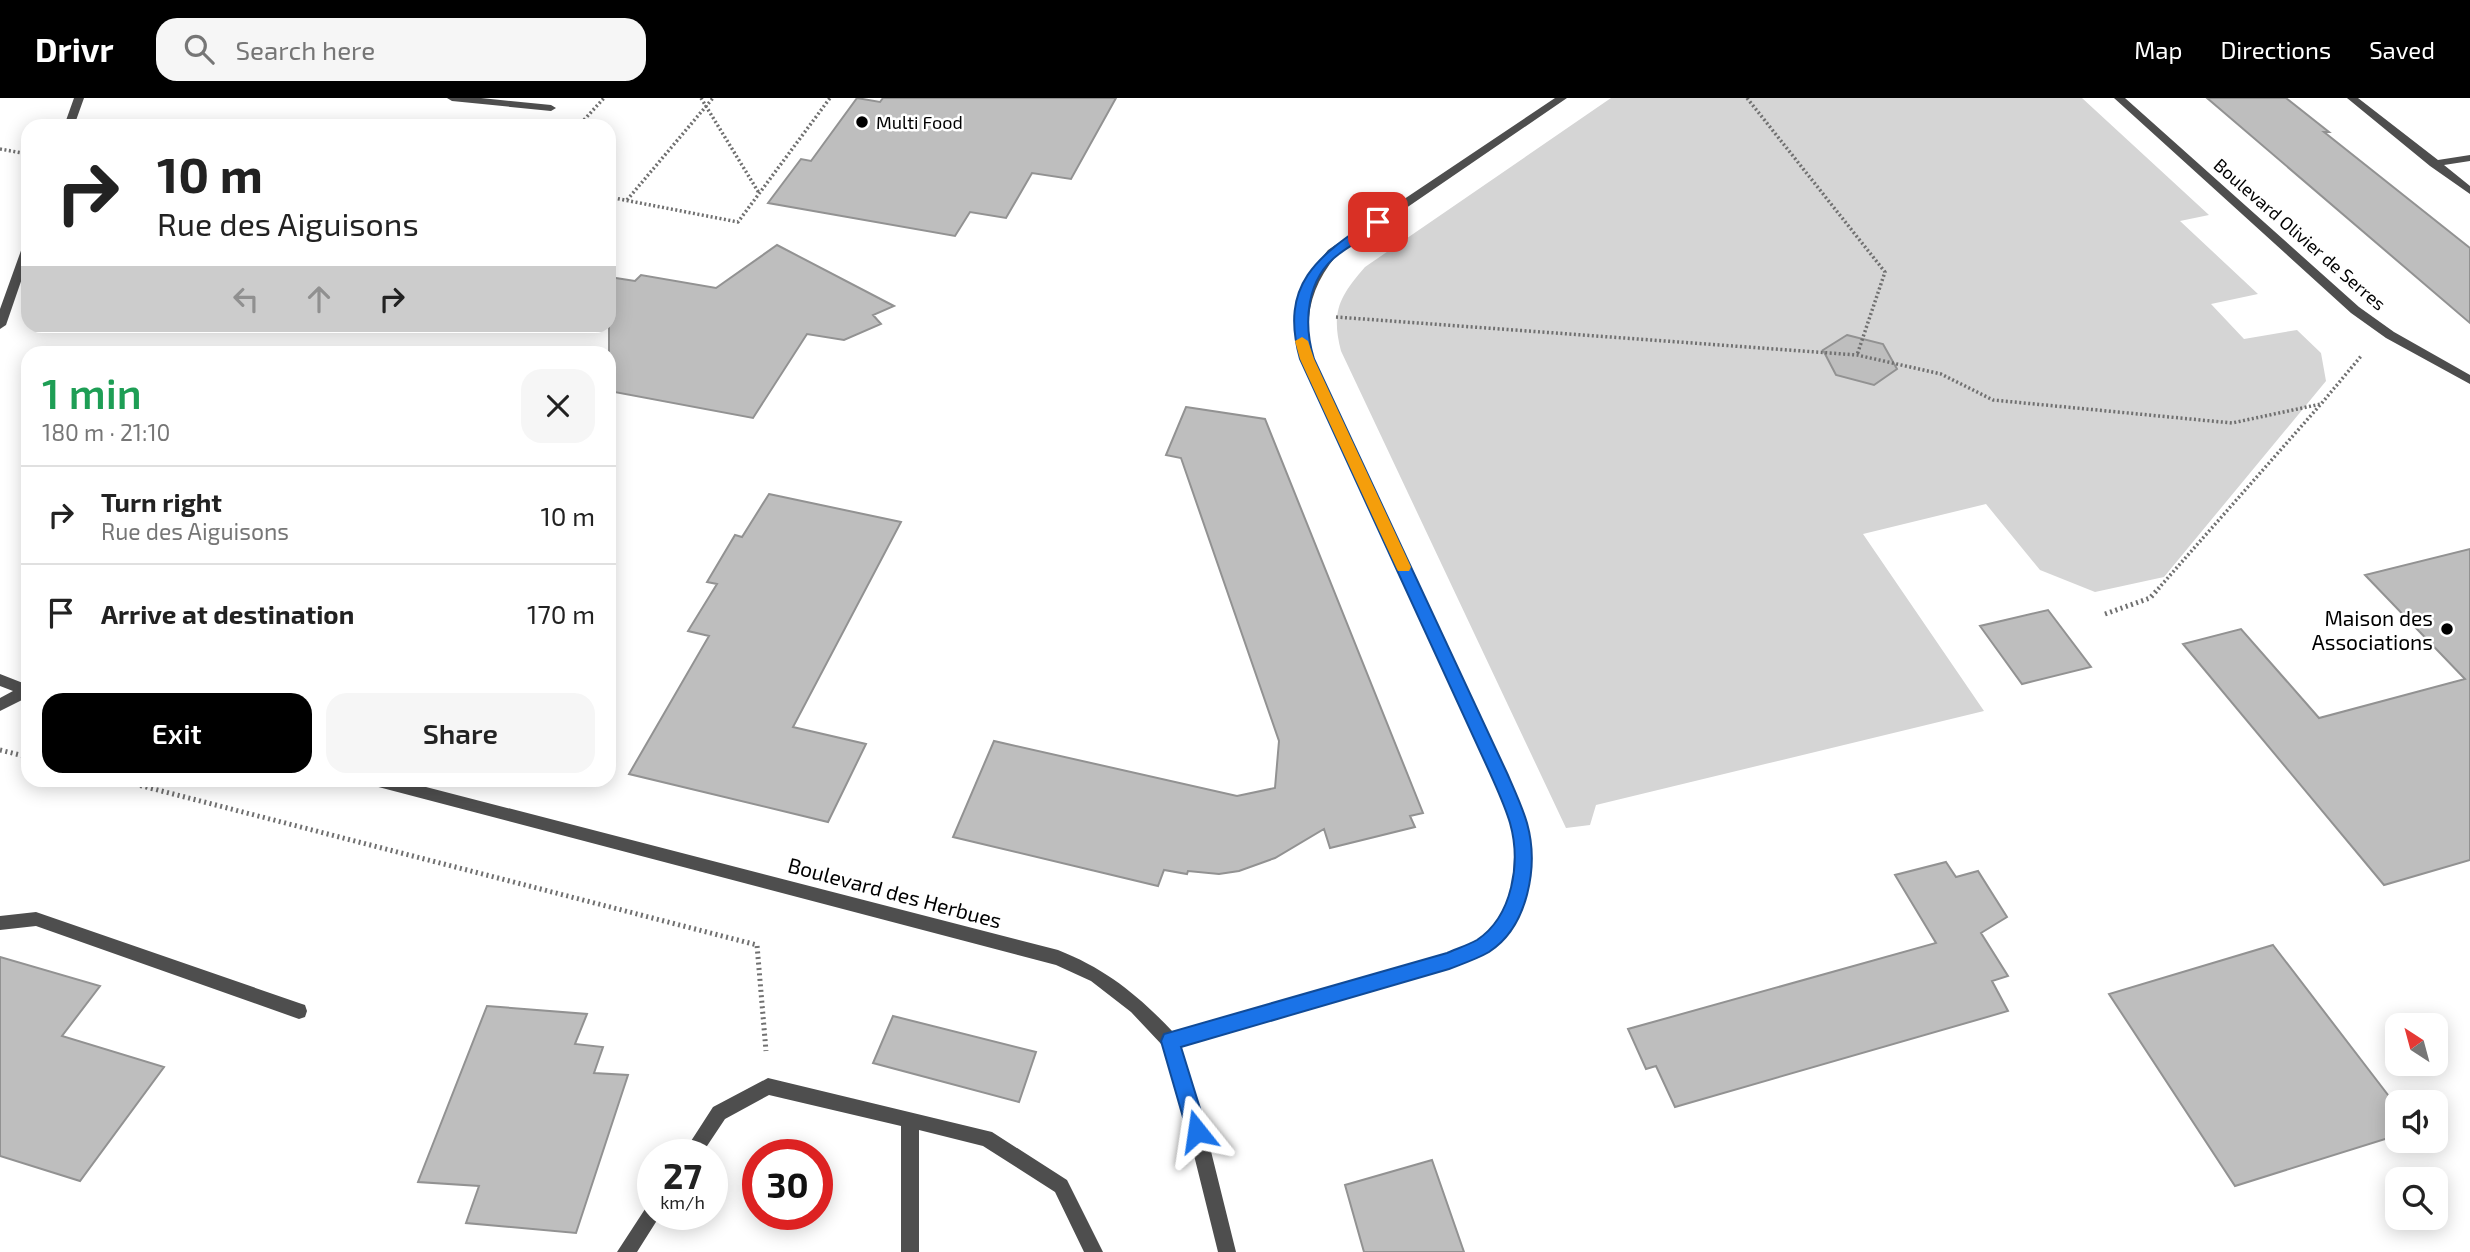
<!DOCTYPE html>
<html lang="en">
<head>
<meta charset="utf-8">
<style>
	:root { --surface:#fff; --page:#f6f6f6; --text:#222; --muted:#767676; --line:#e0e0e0; --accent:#000 }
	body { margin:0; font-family:"Exo 2",sans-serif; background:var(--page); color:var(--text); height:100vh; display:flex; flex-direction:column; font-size:26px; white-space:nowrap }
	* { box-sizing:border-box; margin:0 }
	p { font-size:23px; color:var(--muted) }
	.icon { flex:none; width:38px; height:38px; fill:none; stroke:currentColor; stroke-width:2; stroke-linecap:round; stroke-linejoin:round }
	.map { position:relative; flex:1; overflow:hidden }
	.side { position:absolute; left:21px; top:248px; width:595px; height:441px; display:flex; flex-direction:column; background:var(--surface); border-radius:21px; box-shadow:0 4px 18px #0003 }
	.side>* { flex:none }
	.banner { position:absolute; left:21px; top:21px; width:595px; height:214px; border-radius:21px; box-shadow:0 4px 18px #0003; background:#fff; color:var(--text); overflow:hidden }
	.needle { width:46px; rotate:324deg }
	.controls { position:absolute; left:2385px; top:915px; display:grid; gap:14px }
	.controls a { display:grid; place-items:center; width:63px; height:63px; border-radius:14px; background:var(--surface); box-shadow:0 4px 18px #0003; font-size:35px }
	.speed { position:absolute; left:637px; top:1041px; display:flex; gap:14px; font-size:35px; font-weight:700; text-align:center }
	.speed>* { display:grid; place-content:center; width:91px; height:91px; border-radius:50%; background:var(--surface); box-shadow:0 4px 18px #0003; line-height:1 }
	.speed small { font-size:18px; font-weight:400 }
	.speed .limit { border:10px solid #d22; background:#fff; color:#111 }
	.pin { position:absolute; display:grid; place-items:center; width:60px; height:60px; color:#fff; margin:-30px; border-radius:14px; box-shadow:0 4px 10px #0006 }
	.me { position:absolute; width:77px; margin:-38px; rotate:345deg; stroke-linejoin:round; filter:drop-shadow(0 0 5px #0008) }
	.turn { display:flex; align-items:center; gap:24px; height:147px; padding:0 21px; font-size:32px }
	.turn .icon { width:91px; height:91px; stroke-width:2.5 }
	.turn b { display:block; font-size:49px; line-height:60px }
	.lanes { display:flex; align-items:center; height:66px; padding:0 21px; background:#0003; justify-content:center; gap:35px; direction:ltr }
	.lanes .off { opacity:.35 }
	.round { display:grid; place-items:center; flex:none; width:74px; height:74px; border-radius:21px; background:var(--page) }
	.headline { display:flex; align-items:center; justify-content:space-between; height:119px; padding:0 21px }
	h1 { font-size:42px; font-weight:600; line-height:52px; color:#1e9e55 }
	.button { display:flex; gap:14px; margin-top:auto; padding:14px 21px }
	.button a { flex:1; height:80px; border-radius:21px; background:var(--accent); color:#fff; font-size:28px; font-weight:600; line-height:80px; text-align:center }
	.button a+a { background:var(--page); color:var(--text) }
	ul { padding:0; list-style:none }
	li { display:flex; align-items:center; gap:21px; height:98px; padding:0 21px; border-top:2px solid var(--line) }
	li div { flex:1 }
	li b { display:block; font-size:26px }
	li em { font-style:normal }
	header { display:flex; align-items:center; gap:42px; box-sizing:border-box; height:98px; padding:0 35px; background:var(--accent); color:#fff }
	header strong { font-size:33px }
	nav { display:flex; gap:38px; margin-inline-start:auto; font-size:24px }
	.search { width:490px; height:63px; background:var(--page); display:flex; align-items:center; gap:18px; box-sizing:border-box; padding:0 24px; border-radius:21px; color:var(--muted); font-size:26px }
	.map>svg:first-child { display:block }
	.green { fill:#d5d5d5 }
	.building { fill:#bebebe; stroke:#929292; stroke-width:2 }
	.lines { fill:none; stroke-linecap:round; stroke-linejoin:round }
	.path-far1 { stroke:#707070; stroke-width:3.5; stroke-dasharray:2 2.5; stroke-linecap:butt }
	.path { stroke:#707070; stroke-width:5; stroke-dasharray:2 3.5; stroke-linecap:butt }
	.lane { fill:#4e4e4e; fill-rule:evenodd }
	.street { fill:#4e4e4e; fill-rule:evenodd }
	.route { fill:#1a73e8; stroke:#114b97; stroke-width:2 }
	.slow { fill:#f59e0b }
	.poi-dot { fill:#000; stroke:#fff; stroke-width:2.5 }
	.labels { text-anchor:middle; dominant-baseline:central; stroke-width:5; stroke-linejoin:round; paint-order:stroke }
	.far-poi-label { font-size:18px; fill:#000; stroke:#fff; text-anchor:start }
	.far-street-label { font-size:18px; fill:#000; stroke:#fff }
	.poi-label { font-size:21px; fill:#000; stroke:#fff; text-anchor:end }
	.street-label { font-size:21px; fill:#000; stroke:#fff }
</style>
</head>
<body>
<header>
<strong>Drivr</strong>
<div class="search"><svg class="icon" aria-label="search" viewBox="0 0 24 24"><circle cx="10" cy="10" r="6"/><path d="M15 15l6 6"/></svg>Search here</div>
<nav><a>Map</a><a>Directions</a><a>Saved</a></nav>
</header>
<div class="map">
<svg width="2470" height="1154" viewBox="0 0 2470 1154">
	<rect width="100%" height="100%" fill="#fff"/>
	<!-- green -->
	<path class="green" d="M 1611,0 L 2082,0 L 2209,117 L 2180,123 L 2258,196 L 2211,206 L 2244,241 L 2297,232 L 2321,255 L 2326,283 L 2164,479 L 2095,494 L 2040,472 L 1986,406 L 1863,436 L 1984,613 L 1596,707 L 1590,727 L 1566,730 L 1341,253 C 1331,214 1339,199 1365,169 Z"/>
	<!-- building -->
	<path class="building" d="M 857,0 L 880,4 L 883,0 L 1116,0 L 1071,81 L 1032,75 L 1006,120 L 970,114 L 955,138 L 768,105 L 801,61 L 811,63 Z
		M 2207,0 L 2286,0 L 2329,34 L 2324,34 L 2470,150 L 2470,225 Z
		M 777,147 L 894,208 L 873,217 L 881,226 L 844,242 L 807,236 L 753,320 L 609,293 L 609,179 L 635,183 L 641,177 L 716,190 Z
		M 1847,237 L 1883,246 L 1897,271 L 1874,287 L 1836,277 L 1823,252 Z
		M 1186,309 L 1265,321 L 1423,715 L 1410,718 L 1415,729 L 1330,750 L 1324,731 L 1275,760 L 1239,773 L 1219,776 L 1188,773 L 1187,776 L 1164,772 L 1158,788 L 953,739 L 994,643 L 1237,698 L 1275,690 L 1279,643 L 1181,360 L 1166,357 Z
		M 769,396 L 901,424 L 793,629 L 866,646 L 828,724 L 629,676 L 709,538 L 688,533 L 717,486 L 707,484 L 735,437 L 742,439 Z
		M 2470,451 L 2470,762 L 2384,787 L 2183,546 L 2241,531 L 2319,620 L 2465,581 L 2365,477 Z
		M 2048,512 L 2091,569 L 2022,586 L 1980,528 Z
		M 1946,764 L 1956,779 L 1978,773 L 2007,819 L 1981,835 L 2008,878 L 1992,883 L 2008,913 L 1675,1009 L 1656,968 L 1646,971 L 1628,931 L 1936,845 L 1895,777 Z
		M 2273,847 L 2398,1010 L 2398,1037 L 2235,1088 L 2109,896 Z
		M 0,859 L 100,888 L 62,938 L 164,969 L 80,1083 L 0,1058 Z
		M 487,908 L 587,916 L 575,946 L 603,949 L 594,975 L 628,977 L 576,1135 L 466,1125 L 479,1088 L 418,1084 Z
		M 893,918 L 1036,954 L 1019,1004 L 873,965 Z
		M 1432,1062 L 1464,1154 L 1364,1154 L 1345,1087 Z"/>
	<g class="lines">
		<!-- path-far1 -->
		<path class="path-far1" d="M 701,0 L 759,95
			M 1747,0 L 1885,174 L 1857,257
			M 584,22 L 604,0
			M 0,51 L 28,56
			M 609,99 L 738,124 L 830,0
			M 627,102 L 713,0
			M 1336,219 L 1857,257 L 1941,276 L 1993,302 L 2232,325 L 2321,306 L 2362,257
			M 2158,491 L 2321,306"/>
		<!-- path -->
		<path class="path" d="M 2105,516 L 2150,500 L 2159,490
			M 0,652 L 28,659
			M 119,682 L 757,847 L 766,953"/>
		<!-- lane -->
		<path class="lane" d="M 2347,0 L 2358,0 L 2438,62 L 2470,57 L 2470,63 L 2444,67 L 2470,88 L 2470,96 L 2430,68 Z
			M 36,814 L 299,905 L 305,907 L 307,913 L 305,919 L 299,921 L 36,828 L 0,832 L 0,818 Z
			M 768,980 L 992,1034 L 1067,1082 L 1103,1154 L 1084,1154 L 1055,1094 L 983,1048 L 919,1032 L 919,1154 L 901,1154 L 901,1028 L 769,997 L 725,1021 L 701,1057 L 682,1057 L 713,1009 Z
			M 653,1105 L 653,1116 L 661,1116 L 637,1154 L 617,1154 L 647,1108 Z"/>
		<!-- street -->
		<path class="street" d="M 74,0 L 84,0 L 74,28 L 64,28 Z
			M 447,0 L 481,0 L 551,7 L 556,10 L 551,13 L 452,3 Z
			M 1555,0 L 1567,0 L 1336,158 C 1310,190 1303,221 1313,261 L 1522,712 C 1540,759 1532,821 1489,853 C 1478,861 1462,865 1449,871 L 1180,948 L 1200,1009 L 1236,1154 L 1218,1154 L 1182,1009 L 1163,948 L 1131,914 L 1091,883 L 1056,867 L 367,686 L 365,682 L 399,682 L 1058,852 C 1106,871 1138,897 1173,934 L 1447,856 C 1457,852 1468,849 1477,843 C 1514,817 1522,767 1512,725 C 1507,708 1498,692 1492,675 L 1301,261 C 1291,216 1299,188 1328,152 Z
			M 2114,0 L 2125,0 L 2359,209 L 2394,234 L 2470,277 L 2470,286 L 2386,240 L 2351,215 Z
			M 28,143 L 28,163 L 6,227 L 0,231 L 0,211 L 23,147 Z
			M 0,576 L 28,587 L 28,599 L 0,613 L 0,600 L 13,593 L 0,588 Z"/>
	</g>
	<!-- route -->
	<path class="route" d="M 1373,121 L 1384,124 C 1372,137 1353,145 1339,156 C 1306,180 1303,225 1314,261 L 1507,675 C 1514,691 1522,708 1527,725 C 1539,768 1528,829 1489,854 C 1477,861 1462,866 1449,871 L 1181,949 L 1207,1033 L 1204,1040 L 1197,1043 L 1190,1040 L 1187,1033 L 1161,943 L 1164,936 L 1447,855 C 1456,851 1468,847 1477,842 C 1513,818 1521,764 1510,725 C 1505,708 1497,691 1490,675 L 1300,261 C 1279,186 1317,159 1373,121 Z"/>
	<!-- slow -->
	<path class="slow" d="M 1302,239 L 1308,243 L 1314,261 L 1411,469 L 1409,473 L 1398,473 L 1396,469 L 1300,261 L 1295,243 Z"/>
	<!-- markers -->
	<g class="poi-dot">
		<circle cx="862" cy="24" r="7"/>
		<circle cx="2447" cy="531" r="7"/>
	</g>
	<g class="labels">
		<!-- far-poi labels -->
		<g class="far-poi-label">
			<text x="876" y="24">Multi Food</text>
		</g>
		<!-- far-street labels -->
		<g class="far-street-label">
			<text transform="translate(2300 136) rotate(41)">Boulevard Olivier de Serres</text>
		</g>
		<!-- poi labels -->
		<g class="poi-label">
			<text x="2433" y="519">Maison des<tspan x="2433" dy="24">Associations</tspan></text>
		</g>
		<!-- street labels -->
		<g class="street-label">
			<text transform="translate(895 794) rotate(15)">Boulevard des Herbues</text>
		</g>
	</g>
</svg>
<div class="controls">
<a><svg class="needle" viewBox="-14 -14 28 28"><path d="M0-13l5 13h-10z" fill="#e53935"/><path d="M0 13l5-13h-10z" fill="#767676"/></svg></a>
<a><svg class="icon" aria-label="sound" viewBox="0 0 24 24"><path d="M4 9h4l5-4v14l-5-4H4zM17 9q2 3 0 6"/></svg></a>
<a><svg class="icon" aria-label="search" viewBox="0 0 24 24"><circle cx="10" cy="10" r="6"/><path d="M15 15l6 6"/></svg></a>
</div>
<div class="speed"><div>27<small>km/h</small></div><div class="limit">30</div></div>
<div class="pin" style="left:1378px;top:124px;background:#d93025"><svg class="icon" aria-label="arrive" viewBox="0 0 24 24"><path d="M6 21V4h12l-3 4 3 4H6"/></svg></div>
<svg class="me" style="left:1197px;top:1033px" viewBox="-20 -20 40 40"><path d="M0-17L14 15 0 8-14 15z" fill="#1a73e8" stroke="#fff" stroke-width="4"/></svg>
<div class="banner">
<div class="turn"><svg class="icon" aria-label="right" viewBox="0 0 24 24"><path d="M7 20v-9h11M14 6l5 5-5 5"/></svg><div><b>10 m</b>Rue des Aiguisons</div></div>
<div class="lanes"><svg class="icon off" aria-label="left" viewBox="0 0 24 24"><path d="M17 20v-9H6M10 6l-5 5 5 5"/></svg><svg class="icon off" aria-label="ahead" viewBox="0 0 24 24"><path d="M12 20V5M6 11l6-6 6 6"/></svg><svg class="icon" aria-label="right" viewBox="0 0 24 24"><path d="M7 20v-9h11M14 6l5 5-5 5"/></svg></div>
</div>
<section class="side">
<div class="headline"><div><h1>1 min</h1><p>180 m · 21:10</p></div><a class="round"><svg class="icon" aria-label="close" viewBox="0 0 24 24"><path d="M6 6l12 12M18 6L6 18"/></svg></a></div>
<ul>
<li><svg class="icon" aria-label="right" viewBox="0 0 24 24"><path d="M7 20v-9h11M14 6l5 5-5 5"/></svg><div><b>Turn right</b><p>Rue des Aiguisons</p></div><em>10 m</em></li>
<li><svg class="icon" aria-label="arrive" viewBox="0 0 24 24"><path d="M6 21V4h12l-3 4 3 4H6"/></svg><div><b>Arrive at destination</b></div><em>170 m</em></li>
</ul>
<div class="button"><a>Exit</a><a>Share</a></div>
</section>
</div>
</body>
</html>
